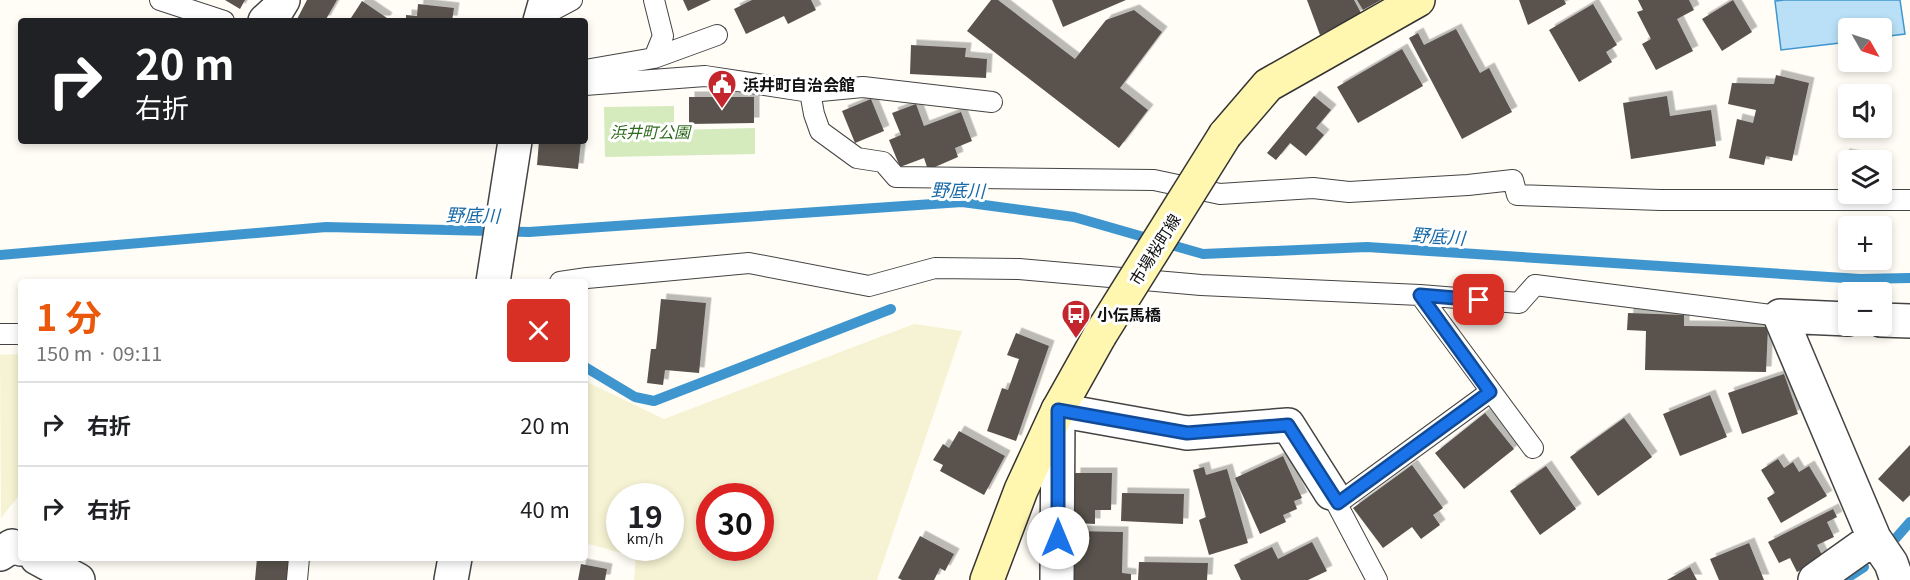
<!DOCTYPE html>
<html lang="ja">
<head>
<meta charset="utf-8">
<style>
	:root { --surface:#fff; --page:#f6f6f6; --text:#202124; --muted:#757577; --line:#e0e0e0; --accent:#ea580c }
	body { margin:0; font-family:Georgia,"Noto Sans JP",serif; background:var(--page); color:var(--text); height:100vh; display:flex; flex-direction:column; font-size:22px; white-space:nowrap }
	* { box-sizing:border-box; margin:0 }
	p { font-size:20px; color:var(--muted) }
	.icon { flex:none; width:33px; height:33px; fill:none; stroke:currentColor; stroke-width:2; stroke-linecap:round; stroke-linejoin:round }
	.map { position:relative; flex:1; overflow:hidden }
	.panel { position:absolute; left:18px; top:279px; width:570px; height:282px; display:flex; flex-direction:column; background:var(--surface); border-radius:6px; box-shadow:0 3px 9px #0003 }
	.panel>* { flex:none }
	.top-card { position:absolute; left:18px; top:18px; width:570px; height:126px; border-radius:6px; box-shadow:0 3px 9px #0003; background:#202124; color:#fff; overflow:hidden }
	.needle { width:39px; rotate:129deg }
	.tools { position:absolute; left:1838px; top:18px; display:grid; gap:12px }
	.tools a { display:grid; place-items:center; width:54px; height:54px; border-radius:6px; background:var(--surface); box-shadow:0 3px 9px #0003; font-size:30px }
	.speed { position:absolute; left:606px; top:483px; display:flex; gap:12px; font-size:30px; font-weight:700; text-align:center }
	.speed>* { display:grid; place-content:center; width:78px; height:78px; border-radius:50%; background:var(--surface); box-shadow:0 3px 9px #0003; line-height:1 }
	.speed small { font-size:15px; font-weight:400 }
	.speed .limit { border:9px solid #d22; background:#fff; color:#111 }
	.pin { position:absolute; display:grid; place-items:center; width:51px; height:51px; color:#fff; margin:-26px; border-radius:12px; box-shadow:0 3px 9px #0006 }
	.me { position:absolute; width:66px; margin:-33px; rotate:0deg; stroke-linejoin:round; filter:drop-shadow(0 0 4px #0008) }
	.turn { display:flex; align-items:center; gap:21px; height:126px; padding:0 18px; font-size:27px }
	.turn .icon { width:78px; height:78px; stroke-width:2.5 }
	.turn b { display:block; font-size:42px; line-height:51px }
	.round { display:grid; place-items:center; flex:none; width:63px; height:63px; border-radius:6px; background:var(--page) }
	.summary { display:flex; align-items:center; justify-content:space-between; height:102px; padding:0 18px }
	h1 { font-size:36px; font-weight:700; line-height:45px; color:var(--accent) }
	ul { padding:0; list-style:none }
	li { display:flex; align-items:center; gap:18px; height:84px; padding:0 18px; border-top:2px solid var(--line) }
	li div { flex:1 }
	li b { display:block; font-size:22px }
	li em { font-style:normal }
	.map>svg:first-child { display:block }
	.farmland { fill:#f6f3d4; fill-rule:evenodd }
	.green { fill:#d5ebbd }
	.water { fill:#b9e0f7; stroke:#3f96cf; stroke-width:1.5 }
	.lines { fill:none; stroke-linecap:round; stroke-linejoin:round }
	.stream { stroke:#3f96cf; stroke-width:10 }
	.building { fill:#5a524d; filter:url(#shadow) }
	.lane-casing { stroke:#444; stroke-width:22 }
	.street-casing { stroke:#444; stroke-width:36 }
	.secondary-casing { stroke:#333; stroke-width:36 }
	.lane { stroke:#fff; stroke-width:20 }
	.street { stroke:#fff; stroke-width:33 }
	.secondary { stroke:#fff6b0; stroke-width:33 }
	.secondary-bridge-casing { stroke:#333; stroke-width:36; stroke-linecap:butt }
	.secondary-bridge { stroke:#fff6b0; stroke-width:33 }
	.route-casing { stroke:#114b97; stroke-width:15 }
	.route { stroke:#1a73e8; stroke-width:10 }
	.labels { text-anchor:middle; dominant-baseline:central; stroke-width:6; stroke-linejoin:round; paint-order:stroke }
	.poi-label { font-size:16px; font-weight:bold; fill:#111; stroke:#fff; text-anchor:start }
	.park-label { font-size:16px; font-style:italic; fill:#2f6b1f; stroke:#fff }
	.street-label { font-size:16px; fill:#111; stroke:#fff }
	.water-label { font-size:18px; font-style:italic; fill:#1768a6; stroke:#fff }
</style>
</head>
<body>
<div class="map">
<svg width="1910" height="580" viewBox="0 0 1910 580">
	<defs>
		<filter id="shadow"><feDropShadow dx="5.5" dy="-5.5" stdDeviation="0" flood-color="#0004"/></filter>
	</defs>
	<rect width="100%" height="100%" fill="#fffdf5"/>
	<!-- farmland -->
	<path class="farmland" d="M 914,324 L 962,331 L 877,580 L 634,580 L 636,557 L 585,543 L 585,381 L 664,419 ZM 620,496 L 670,496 L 670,548 L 620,548 ZM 710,496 L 760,496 L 760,548 L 710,548 Z
		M 21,354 L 21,493 L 1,518 L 0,355 Z"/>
	<!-- green -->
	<path class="green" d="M 674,106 L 674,130 L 755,128 L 755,154 L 605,157 L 604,107 Z"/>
	<!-- water -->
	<path class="water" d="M 1784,0 L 1900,0 L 1905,34 L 1881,37 L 1881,28 L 1848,28 L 1848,42 L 1781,50 L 1775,1 Z"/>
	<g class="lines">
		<!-- stream -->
		<path class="stream" d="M 0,255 L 326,227 L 529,232 L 962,202 L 1074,217 L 1203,254 L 1367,247 L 1860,279 L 1910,278
			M 585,367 L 635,397 L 654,401 L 891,309
			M 1896,538 L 1910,522
			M 1844,580 L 1864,567"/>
	</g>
	<!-- building -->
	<path class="building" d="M 225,0 L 245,0 L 240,9 Z
		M 307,0 L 337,0 L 325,21 L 296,21 Z
		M 683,0 L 711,0 L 688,11 Z
		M 752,0 L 811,0 L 816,10 L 788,24 L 784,16 L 746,34 L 734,9 Z
		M 991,0 L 998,0 L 1075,59 L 1106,20 L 1134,10 L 1162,32 L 1120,88 L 1148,110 L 1119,148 L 967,31 Z
		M 1052,0 L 1126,0 L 1063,27 Z
		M 1307,0 L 1354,0 L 1361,13 L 1320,35 Z
		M 1357,0 L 1381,0 L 1363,10 Z
		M 1519,0 L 1564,0 L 1566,4 L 1528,25 Z
		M 1638,0 L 1689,0 L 1694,10 L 1677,19 L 1693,51 L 1656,70 L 1642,44 L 1651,39 L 1637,12 L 1643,10 Z
		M 1733,0 L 1752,32 L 1722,51 L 1702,19 Z
		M 362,1 L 387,18 L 385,21 L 349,21 Z
		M 418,4 L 454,8 L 452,21 L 406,21 L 406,15 L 417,16 Z
		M 1593,4 L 1617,45 L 1606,52 L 1612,62 L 1579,82 L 1549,30 Z
		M 1456,29 L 1480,73 L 1489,68 L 1512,112 L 1462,139 L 1409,38 L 1418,33 L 1424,45 Z
		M 911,45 L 966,48 L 965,57 L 987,59 L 986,78 L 910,74 Z
		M 1402,49 L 1423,86 L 1358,123 L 1337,87 Z
		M 1776,75 L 1809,83 L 1792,161 L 1766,156 L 1764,165 L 1729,158 L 1737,119 L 1753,123 L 1756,110 L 1728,104 L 1732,83 L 1774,84 Z
		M 1314,96 L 1331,110 L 1316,128 L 1324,135 L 1306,156 L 1290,143 L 1276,160 L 1267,153 Z
		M 1667,96 L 1670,116 L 1711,110 L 1716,146 L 1631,159 L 1623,103 Z
		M 689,97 L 754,97 L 754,123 L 689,124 Z
		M 871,99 L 884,131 L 855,143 L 842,111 Z
		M 916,104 L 924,126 L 961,112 L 972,141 L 955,148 L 958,157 L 928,170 L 924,158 L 900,167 L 889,140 L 901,135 L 892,113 Z
		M 539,141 L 581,141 L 578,169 L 537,165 Z
		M 1844,154 L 1861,157 L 1860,160 L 1848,160 L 1848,183 L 1839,181 Z
		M 661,299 L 706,303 L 699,373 L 665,370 L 663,385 L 647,383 L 651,349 L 656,349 Z
		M 1628,313 L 1684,315 L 1684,326 L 1768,327 L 1766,372 L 1645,370 L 1646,331 L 1627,330 Z
		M 1016,333 L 1049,346 L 1016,441 L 987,431 L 1002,388 L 1008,390 L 1019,359 L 1007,355 Z
		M 1784,374 L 1798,414 L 1742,434 L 1728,393 Z
		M 1710,395 L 1727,437 L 1680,456 L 1663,414 Z
		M 1485,413 L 1514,449 L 1464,489 L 1435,453 Z
		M 1624,418 L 1652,457 L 1598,496 L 1570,457 Z
		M 959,431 L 1005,456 L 984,495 L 940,471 L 943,465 L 933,460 L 943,444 L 949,448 Z
		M 1910,445 L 1910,495 L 1903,502 L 1878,479 Z
		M 1283,456 L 1302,498 L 1294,501 L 1297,509 L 1283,515 L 1286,522 L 1260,534 L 1235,478 Z
		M 1778,459 L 1784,468 L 1793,462 L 1799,472 L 1809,466 L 1827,496 L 1781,523 L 1767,498 L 1775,493 L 1761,470 Z
		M 1412,465 L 1443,508 L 1433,515 L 1440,525 L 1421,539 L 1412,527 L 1383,548 L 1353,508 Z
		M 1546,466 L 1576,509 L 1540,535 L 1510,491 Z
		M 1204,467 L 1206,475 L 1227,469 L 1248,543 L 1209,555 L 1199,520 L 1206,517 L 1193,470 Z
		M 1075,473 L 1112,473 L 1111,510 L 1095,510 L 1095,524 L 1073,523 Z
		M 1122,493 L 1184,494 L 1183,524 L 1121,521 Z
		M 1833,509 L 1837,517 L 1827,522 L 1834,537 L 1817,545 L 1824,559 L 1797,572 L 1790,558 L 1779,563 L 1768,542 Z
		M 1075,531 L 1123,532 L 1122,573 L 1131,574 L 1131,580 L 1073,580 Z
		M 920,536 L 954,554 L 945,571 L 940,568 L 934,580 L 902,580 L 898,578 Z
		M 1312,542 L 1327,571 L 1308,580 L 1241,580 L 1234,565 L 1272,547 L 1278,559 Z
		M 1749,543 L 1764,580 L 1719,580 L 1710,559 Z
		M 257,558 L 294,558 L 292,580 L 255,580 Z
		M 1139,562 L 1208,563 L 1207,580 L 1138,580 Z
		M 581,564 L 607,569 L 605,580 L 578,580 Z
		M 1690,567 L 1697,580 L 1667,580 Z"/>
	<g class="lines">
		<!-- lane casing -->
		<g class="lane-casing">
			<path id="lane" d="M 160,0 L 224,21
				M 654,0 L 663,36 L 654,58
				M 542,16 L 572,0
				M 585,70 L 654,58 L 717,35
				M 585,85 L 705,76 L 810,92 L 863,87 L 992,102
				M 810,92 L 814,114 L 820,131 L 857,158 L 883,162 L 896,177 L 1154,180 L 1220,194 L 1313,188 L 1349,192 L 1468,185 L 1513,180 L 1517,195 L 1660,200 L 1910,200
				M 560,282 L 587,278 L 749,263 L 869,286 L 935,268 L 1019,269 L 1201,285 L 1420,295 L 1519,303 L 1535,285 L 1780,316
				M 1420,295 L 1533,448
				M 0,334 L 21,334
				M 1331,493 L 1377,580
				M 1338,503 L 1490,392
				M 297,580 L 299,558"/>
		</g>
		<!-- street casing -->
		<g class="street-casing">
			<path id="street" d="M 265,21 L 277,10 L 283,0
				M 540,21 L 546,0
				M 493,282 L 515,141
				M 1848,319 L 1780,316 L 1874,538 L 1891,563 L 1897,580
				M 1881,320 L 1910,321
				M 0,554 L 12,546 L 21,549
				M 37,558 L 78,580
				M 451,580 L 455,558
				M 1057,580 L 1058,410 L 1187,433 L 1288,425 L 1331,493
				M 1815,580 L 1874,538"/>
		</g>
		<!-- secondary casing -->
		<g class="secondary-casing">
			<path id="secondary" d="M 1225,135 L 1268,85 L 1418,0
				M 987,580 L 1021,490 L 1058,410 L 1100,335"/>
		</g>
		<!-- lane -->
		<use href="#lane" class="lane"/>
		<!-- street -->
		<use href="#street" class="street"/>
		<!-- secondary -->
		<use href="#secondary" class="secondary"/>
		<!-- secondary-bridge casing -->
		<g class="secondary-bridge-casing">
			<path id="secondary-bridge" d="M 1100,335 L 1225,135"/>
		</g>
		<!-- secondary-bridge -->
		<use href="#secondary-bridge" class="secondary-bridge"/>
	</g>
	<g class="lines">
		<!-- route casing -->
		<g class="route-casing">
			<path id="route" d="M 1058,538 L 1058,410 L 1187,433 L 1288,425 L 1338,503 L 1490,392 L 1420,295 L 1479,300"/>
		</g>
		<!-- route -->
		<use href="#route" class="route"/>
	</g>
	<!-- icons -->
	<defs>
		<g id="civic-pin" transform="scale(1.5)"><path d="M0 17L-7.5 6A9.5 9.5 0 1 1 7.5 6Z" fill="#c4262e" stroke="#fff"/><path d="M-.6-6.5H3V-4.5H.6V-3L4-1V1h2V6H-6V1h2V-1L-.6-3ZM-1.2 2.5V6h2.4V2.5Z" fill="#fff"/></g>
		<g id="bus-pin" transform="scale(1.5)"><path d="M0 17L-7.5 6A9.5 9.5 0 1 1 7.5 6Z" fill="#c4262e" stroke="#fff"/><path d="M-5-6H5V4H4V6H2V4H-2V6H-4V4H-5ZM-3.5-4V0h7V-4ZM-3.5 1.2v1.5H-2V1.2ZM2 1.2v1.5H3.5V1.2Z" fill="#fff"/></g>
	</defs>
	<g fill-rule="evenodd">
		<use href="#civic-pin" x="722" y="84"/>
		<use href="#bus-pin" x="1076" y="314"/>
	</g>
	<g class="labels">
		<!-- poi labels -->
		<g class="poi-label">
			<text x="743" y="84">浜井町自治会館</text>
			<text x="1097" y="314">小伝馬橋</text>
		</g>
		<!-- park labels -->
		<g class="park-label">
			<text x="650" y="131">浜井町公園</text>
		</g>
		<!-- street labels -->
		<g class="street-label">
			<text transform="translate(1154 249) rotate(-58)">市場桜町線</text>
		</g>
		<!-- water labels -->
		<g class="water-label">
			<text transform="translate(958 189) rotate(1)">野底川</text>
			<text transform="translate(473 214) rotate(1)">野底川</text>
			<text transform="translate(1438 235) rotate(4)">野底川</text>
		</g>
	</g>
</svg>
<div class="tools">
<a><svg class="needle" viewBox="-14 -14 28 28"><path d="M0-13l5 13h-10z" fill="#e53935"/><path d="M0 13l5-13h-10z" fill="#757577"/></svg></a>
<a><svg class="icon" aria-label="sound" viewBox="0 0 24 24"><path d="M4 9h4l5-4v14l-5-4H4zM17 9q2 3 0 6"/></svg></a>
<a><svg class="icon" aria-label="layers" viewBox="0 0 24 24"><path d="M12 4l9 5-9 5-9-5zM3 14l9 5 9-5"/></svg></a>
<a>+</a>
<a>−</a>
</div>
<div class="speed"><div>19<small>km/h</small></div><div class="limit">30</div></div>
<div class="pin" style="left:1479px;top:300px;background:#d93025"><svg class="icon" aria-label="arrive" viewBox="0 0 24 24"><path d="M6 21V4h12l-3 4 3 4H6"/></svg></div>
<svg class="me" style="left:1058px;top:538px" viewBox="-20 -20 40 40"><circle r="19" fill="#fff"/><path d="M0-13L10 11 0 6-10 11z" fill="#1a73e8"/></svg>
<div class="top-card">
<div class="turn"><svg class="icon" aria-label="right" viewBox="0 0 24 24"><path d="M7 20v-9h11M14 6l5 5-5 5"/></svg><div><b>20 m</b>右折</div></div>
</div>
<section class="panel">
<div class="summary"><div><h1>1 分</h1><p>150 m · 09:11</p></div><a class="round" style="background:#d93025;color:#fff"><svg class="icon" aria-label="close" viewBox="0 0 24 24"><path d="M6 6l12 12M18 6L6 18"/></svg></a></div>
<ul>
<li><svg class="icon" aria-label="right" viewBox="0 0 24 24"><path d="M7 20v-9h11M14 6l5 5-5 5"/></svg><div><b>右折</b></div><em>20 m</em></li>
<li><svg class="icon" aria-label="right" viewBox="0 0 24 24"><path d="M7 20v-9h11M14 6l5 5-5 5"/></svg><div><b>右折</b></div><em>40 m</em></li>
</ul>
</section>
</div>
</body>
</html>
